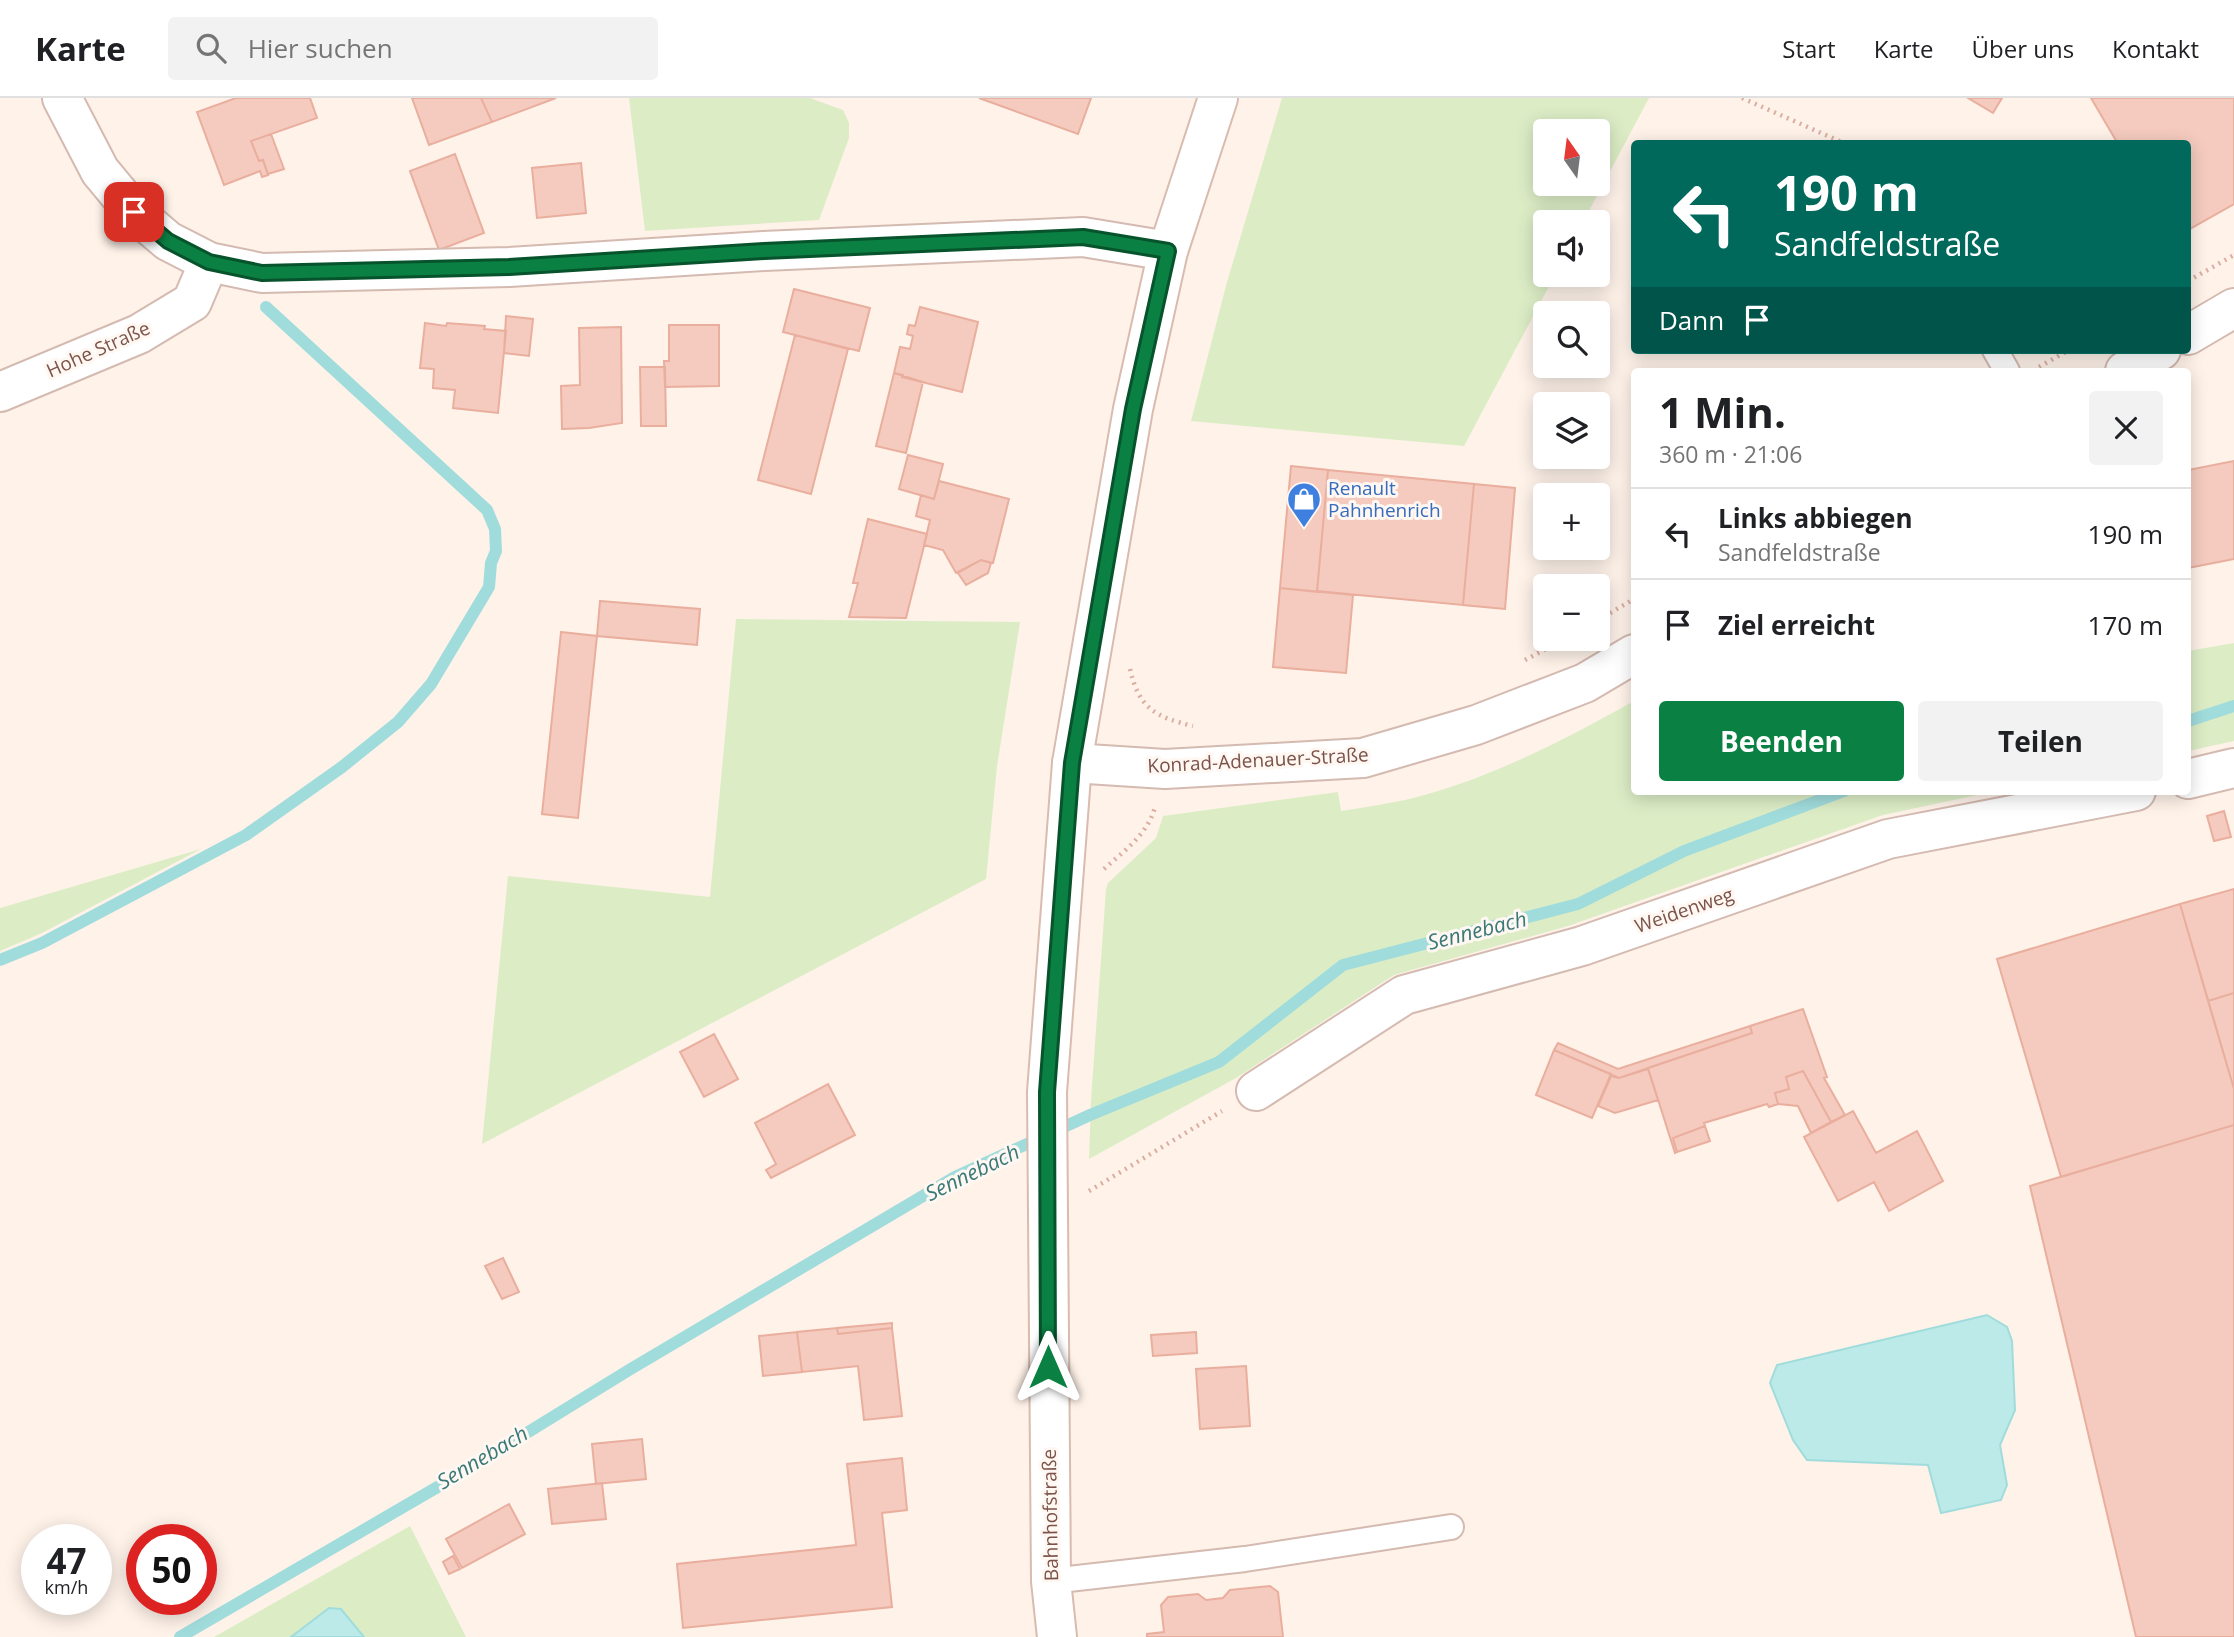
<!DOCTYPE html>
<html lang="de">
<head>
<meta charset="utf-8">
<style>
	:root { --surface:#fff; --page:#f2f2f2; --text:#202124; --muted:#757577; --line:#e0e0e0; --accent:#0b8043 }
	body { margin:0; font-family:"Open Sans",sans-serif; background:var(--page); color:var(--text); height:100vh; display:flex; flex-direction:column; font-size:26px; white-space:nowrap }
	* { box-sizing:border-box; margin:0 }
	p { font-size:23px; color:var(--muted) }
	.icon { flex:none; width:38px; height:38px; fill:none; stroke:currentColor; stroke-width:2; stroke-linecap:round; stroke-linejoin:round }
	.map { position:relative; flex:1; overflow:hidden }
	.panel { position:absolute; left:1631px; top:270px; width:560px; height:427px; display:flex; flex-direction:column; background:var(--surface); border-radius:7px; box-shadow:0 4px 18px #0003 }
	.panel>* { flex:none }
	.banner { position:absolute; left:1631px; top:42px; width:560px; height:214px; border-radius:7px; box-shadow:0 4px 18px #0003; background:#00695c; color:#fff; overflow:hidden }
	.needle { width:46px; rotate:346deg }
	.buttons { position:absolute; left:1533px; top:21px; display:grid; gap:14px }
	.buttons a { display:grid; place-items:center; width:77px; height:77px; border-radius:7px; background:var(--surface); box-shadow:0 4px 18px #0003; font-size:35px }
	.speed { position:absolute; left:21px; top:1426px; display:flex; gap:14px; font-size:35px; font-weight:700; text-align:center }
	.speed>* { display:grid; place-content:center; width:91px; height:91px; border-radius:50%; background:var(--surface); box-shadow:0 4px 18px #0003; line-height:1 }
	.speed small { font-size:18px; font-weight:400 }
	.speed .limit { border:10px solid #d22; background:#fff; color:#111 }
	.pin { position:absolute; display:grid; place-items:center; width:60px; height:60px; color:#fff; margin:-30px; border-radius:14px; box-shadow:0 4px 10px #0006 }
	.me { position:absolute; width:77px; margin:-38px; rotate:0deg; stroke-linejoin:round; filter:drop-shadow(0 0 5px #0008) }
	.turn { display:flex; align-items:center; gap:24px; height:147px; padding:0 28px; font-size:32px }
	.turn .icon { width:91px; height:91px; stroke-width:2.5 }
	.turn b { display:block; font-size:49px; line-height:60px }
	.then { display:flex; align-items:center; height:66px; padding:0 28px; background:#0003; gap:14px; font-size:26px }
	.round { display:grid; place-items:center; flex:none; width:74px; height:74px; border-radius:7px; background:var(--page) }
	.summary { display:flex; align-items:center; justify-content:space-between; height:119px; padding:0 28px }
	h1 { font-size:42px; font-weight:700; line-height:52px }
	.action { display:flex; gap:14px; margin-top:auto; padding:14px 28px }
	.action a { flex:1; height:80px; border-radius:7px; background:var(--accent); color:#fff; font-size:28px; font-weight:700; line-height:80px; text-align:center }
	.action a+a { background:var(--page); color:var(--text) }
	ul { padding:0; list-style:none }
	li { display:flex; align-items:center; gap:21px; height:91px; padding:0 28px; border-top:2px solid var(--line) }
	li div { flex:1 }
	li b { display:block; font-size:26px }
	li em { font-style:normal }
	header { display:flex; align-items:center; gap:42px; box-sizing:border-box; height:98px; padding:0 35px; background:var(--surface); border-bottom:2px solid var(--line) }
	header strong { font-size:33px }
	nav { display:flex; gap:38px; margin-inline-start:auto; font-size:24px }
	.search { width:490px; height:63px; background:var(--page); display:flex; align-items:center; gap:18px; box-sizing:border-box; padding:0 24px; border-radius:7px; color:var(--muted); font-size:26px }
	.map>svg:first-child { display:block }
	.green { fill:#dcedc6; fill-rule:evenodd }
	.water { fill:#bbeae9; stroke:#a1dcdc; stroke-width:2 }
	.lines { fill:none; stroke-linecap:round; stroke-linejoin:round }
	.stream { stroke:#a1dcdc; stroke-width:12 }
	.building { fill:#f5cbbf; stroke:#e9ae9e; stroke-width:2 }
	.lane-casing { stroke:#d4bab0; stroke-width:28 }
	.street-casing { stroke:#d4bab0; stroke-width:42 }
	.secondary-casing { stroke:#d9bbaf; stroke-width:42 }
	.path { stroke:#dbaea1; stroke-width:4.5; stroke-dasharray:2 5; stroke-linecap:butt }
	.lane { stroke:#fff; stroke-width:24 }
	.street { stroke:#fff; stroke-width:38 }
	.secondary { stroke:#fff; stroke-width:38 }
	.route-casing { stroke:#07532c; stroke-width:18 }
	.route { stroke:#0b8043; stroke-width:12 }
	.labels { text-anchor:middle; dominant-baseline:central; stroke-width:6; stroke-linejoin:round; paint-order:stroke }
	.street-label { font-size:19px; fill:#7b534a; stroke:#fff7f1 }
	.shop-label { font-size:19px; fill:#366cbe; stroke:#fff7f1; text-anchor:start }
	.water-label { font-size:21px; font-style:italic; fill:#397979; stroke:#fff7f1 }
</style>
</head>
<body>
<header>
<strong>Karte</strong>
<div class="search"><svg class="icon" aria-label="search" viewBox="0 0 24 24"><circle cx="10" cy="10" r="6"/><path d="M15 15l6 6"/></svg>Hier suchen</div>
<nav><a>Start</a><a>Karte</a><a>Über uns</a><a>Kontakt</a></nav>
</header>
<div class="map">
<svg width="2234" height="1539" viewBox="0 0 2234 1539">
	<rect width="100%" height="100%" fill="#fef2e9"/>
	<!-- green -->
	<path class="green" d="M 629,0 L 810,0 L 843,12 L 849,25 L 849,40 L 819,122 L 645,133 Z
		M 1282,0 L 1649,0 L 1583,124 L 1545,124 L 1545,177 L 1555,177 L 1464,348 L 1191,323 L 1227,184 ZM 1598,33 L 1598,86 L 1545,86 L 1545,33 Z
		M 736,521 L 1020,524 L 997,668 L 986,781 L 482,1046 L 508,778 L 710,799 Z
		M 2234,545 L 2234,643 L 2188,653 L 2188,553 Z
		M 1634,603 L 1634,693 L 1996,693 L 1883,717 L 1568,828 L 1394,877 L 1236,980 L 1089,1061 L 1091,1002 L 1106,791 L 1108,785 L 1156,740 L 1163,718 L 1338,694 L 1341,713 C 1362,710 1384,706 1405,702 C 1486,683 1562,643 1634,603 Z
		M 201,751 L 42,835 L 0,853 L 0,810 Z
		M 410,1428 L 466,1539 L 214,1539 Z"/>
	<!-- water -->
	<path class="water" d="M 1987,1217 L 2007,1229 L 2012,1243 L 2015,1312 L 2000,1347 L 2007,1387 L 2001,1402 L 1941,1415 L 1928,1367 L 1807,1362 L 1793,1342 L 1770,1285 L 1777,1267 Z
		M 329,1510 L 341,1511 L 364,1539 L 291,1539 Z"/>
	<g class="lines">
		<!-- stream -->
		<path class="stream" d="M 2188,623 L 2234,608
			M 0,862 L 42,845 L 246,737 L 342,669 L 398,624 L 431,586 L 489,489 L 491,465 L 496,453 L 495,431 L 487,412 L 266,209
			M 180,1539 L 465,1373 L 629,1272 L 955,1079 L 1090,1017 L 1219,964 L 1343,867 L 1578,806 L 1684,753 L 1844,693"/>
	</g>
	<!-- building -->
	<path class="building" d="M 236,0 L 310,0 L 317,20 L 251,43 L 259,63 L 263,62 L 268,77 L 262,79 L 260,73 L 224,87 L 197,14 Z
		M 412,0 L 481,0 L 492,24 L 429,47 Z
		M 481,0 L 556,0 L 492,24 Z
		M 979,0 L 1091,0 L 1078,36 Z
		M 1968,0 L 2002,0 L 1993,15 Z
		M 2091,0 L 2234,0 L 2234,106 L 2188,132 L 2188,46 L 2118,46 Z
		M 271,36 L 284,71 L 268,76 L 263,62 L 259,63 L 251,43 Z
		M 455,56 L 484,135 L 439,152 L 410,73 Z
		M 581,65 L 586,115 L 537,120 L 532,70 Z
		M 794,191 L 870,210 L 859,253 L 783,234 Z
		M 920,209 L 978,224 L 962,294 L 902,279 L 903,277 L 894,275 L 900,249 L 910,251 L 913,238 L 907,236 L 909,227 L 915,228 Z
		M 506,218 L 533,221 L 529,258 L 504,255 Z
		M 425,225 L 446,228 L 447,225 L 485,228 L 484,231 L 506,233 L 498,315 L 453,310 L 455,292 L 433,290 L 434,271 L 420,270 Z
		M 669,227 L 719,227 L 719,288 L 665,289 L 664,263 L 669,263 Z
		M 621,229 L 622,325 L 589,330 L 562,331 L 561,288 L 580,287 L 579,230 Z
		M 795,237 L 848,251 L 811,396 L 758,382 Z
		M 640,269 L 665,269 L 666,328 L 641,328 Z
		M 894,275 L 923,284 L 906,355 L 876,348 Z
		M 908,357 L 943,366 L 934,401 L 899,391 Z
		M 2234,363 L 2234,461 L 2188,470 L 2188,372 Z
		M 1291,368 L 1328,372 L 1317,494 L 1280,490 Z
		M 1328,372 L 1474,386 L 1463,507 L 1317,493 Z
		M 939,383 L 1009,401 L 993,465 L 981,462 L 956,475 L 943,452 L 924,447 L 930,422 L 916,418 L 921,397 L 934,401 Z
		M 1474,386 L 1515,390 L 1505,511 L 1463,507 Z
		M 868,421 L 927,436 L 906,520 L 849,519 L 858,485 L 853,485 Z
		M 981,462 L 991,465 L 988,475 L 966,487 L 958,475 Z
		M 1280,490 L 1353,497 L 1346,575 L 1273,569 Z
		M 600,503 L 700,511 L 697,547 L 597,538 Z
		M 561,534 L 597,538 L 578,720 L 542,716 Z
		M 2224,713 L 2231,739 L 2214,743 L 2207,718 Z
		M 2234,791 L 2234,895 L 2208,903 L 2180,806 Z
		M 2180,806 L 2234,991 L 2234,1027 L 2061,1079 L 1997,861 Z
		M 2234,895 L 2234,991 L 2208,903 Z
		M 1803,911 L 1827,979 L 1824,980 L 1845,1017 L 1831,1024 L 1803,973 L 1786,979 L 1789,991 L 1775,995 L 1778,1006 L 1769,1009 L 1767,1006 L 1704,1025 L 1705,1028 L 1673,1040 L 1677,1054 L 1675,1055 L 1648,970 L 1752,935 L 1750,928 Z
		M 1750,928 L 1752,935 L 1619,980 L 1554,952 L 1558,945 L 1618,971 Z
		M 714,936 L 738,981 L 704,999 L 680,954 Z
		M 1554,952 L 1611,976 L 1592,1020 L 1536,997 Z
		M 1648,971 L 1658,1002 L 1615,1015 L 1598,1008 L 1611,978 L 1619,980 Z
		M 1803,973 L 1831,1024 L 1811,1035 L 1798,1008 L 1778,1006 L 1775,995 L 1789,991 L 1786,979 Z
		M 828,986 L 855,1037 L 771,1080 L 766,1072 L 776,1066 L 755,1025 Z
		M 1853,1013 L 1876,1055 L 1917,1033 L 1943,1083 L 1889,1113 L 1874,1084 L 1838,1103 L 1804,1039 Z
		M 2234,1027 L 2234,1539 L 2136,1539 L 2030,1088 Z
		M 1705,1028 L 1710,1043 L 1677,1054 L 1673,1040 Z
		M 503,1160 L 519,1194 L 502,1201 L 485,1168 Z
		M 892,1225 L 892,1230 L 838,1236 L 837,1230 Z
		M 837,1230 L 838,1236 L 892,1230 L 902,1318 L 864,1322 L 858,1268 L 802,1274 L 797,1234 Z
		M 797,1234 L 802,1274 L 763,1278 L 759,1238 Z
		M 1196,1234 L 1197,1255 L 1153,1258 L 1151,1237 Z
		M 1246,1268 L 1250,1328 L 1200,1331 L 1196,1271 Z
		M 642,1341 L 646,1381 L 596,1386 L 592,1346 Z
		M 902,1360 L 907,1412 L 882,1415 L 892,1509 L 683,1530 L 677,1466 L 856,1447 L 847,1366 Z
		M 602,1385 L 606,1421 L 552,1426 L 548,1391 Z
		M 509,1406 L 525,1436 L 462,1470 L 446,1441 Z
		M 453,1458 L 460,1471 L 449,1476 L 443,1464 Z
		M 1270,1488 L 1278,1494 L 1283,1539 L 1147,1539 L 1147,1536 L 1164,1534 L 1161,1507 L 1168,1499 L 1198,1496 L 1206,1502 L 1223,1500 L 1230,1492 Z"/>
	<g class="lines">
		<!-- lane casing -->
		<g class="lane-casing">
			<path id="lane" d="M 1995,252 L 2007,273
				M 1051,1483 L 1245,1461 L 1451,1429"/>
		</g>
		<!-- street casing -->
		<g class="street-casing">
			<path id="street" d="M 62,0 L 100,73 L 134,114 L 168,143 L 209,164 L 262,175 L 509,169 L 764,153 L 1083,139 L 1168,153
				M 2188,237 L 2234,210
				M 2125,273 L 2161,252
				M 0,294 L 139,236 L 192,204 L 209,164
				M 1072,665 L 1165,671 L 1363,660 L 1476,627 L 1585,585 L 1634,556
				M 2188,681 L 2234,670
				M 1256,993 L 1404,897 L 1582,848 L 1888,741 L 2136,693"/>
		</g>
		<!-- secondary casing -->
		<g class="secondary-casing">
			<path id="secondary" d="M 1057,1539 L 1051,1483 L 1047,994 L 1072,665 L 1133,311 L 1168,153 L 1218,0"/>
		</g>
		<!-- path -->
		<path class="path" d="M 1742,0 L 1846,46
			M 2188,183 L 2234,157
			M 2039,269 L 2069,252
			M 1598,522 L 1634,501
			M 1525,562 L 1565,541
			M 1130,571 C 1139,611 1156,619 1193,628
			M 1104,771 C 1124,753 1148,736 1155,709
			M 1089,1093 L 1222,1013"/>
		<!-- lane -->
		<use href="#lane" class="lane"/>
		<!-- street -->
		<use href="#street" class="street"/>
		<!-- secondary -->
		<use href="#secondary" class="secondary"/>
	</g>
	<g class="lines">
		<!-- route casing -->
		<g class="route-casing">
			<path id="route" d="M 134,114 L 168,143 L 209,164 L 262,175 L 509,169 L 764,153 L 1083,139 L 1168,153 L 1133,311 L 1072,665 L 1047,994 L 1048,1269"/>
		</g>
		<!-- route -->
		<use href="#route" class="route"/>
	</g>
	<!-- icons -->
	<defs>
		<g id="shop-pin" transform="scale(1.75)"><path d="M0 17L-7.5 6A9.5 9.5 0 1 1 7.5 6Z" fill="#3f7fe0" stroke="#fff7f1"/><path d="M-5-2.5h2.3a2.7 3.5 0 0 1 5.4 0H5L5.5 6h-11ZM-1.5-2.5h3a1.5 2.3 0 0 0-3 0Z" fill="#fff"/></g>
	</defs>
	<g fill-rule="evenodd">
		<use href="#shop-pin" x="1304" y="401"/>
	</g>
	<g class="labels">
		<!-- street labels -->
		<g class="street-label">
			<text transform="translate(98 251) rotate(-24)">Hohe Straße</text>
			<text transform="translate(1258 662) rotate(-3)">Konrad-Adenauer-Straße</text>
			<text transform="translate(1684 812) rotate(-19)">Weidenweg</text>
			<text transform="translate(1050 1417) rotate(-91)">Bahnhofstraße</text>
		</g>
		<!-- shop labels -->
		<g class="shop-label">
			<text x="1328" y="390">Renault<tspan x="1328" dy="22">Pahnhenrich</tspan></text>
		</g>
		<!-- water labels -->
		<g class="water-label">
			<text transform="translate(1477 832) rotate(-14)">Sennebach</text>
			<text transform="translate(972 1074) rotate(-26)">Sennebach</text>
			<text transform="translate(482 1359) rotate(-31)">Sennebach</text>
		</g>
	</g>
</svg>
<div class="buttons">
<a><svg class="needle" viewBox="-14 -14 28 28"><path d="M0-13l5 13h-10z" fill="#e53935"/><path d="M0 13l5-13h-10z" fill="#757577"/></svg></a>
<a><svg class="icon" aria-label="sound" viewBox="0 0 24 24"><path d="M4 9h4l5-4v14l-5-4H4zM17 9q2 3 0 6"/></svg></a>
<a><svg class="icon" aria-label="search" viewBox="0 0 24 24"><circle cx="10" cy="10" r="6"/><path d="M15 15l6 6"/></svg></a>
<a><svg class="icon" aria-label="layers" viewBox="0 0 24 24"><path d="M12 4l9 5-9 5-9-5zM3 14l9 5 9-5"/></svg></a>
<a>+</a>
<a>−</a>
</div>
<div class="speed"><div>47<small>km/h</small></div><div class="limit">50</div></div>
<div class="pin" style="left:134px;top:114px;background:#d93025"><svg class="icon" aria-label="arrive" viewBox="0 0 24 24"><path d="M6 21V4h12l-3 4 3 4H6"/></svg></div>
<svg class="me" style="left:1048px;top:1269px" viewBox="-20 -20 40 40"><path d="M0-17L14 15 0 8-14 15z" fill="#0b8043" stroke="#fff" stroke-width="4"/></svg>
<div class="banner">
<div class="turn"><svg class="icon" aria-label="left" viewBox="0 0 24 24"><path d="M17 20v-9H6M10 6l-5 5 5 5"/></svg><div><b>190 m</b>Sandfeldstraße</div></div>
<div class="then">Dann<svg class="icon" aria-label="arrive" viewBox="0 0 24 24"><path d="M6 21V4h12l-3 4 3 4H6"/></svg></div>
</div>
<section class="panel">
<div class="summary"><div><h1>1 Min.</h1><p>360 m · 21:06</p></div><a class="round"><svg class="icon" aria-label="close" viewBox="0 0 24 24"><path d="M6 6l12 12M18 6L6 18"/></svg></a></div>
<ul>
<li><svg class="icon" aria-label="left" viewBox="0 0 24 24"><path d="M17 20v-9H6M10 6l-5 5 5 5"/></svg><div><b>Links abbiegen</b><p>Sandfeldstraße</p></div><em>190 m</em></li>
<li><svg class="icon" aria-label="arrive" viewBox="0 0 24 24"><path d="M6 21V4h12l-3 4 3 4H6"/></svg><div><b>Ziel erreicht</b></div><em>170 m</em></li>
</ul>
<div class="action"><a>Beenden</a><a>Teilen</a></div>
</section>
</div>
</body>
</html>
